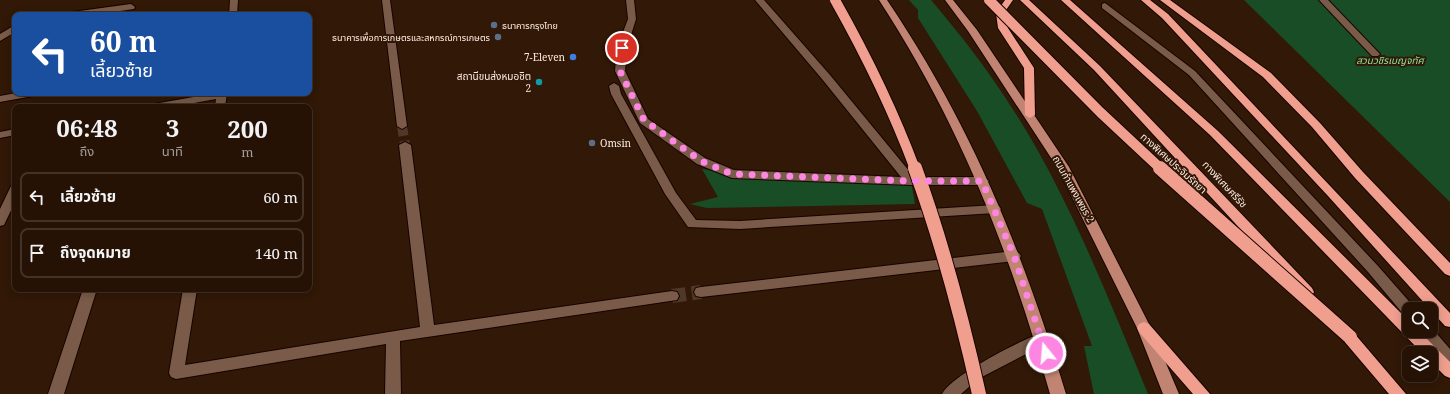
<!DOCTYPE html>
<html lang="th">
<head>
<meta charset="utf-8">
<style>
	:root { --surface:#251205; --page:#312013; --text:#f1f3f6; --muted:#a39e9a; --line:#423227 }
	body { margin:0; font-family:"Noto Serif","Noto Sans Thai",serif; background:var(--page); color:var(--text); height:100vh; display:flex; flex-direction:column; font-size:15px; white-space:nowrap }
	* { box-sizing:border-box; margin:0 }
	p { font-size:13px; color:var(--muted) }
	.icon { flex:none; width:22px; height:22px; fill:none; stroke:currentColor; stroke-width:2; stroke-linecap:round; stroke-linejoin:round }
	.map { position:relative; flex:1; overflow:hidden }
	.sheet { position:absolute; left:12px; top:104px; width:300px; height:188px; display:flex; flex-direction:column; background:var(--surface); border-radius:8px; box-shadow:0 2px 10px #0003,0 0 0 1px var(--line) }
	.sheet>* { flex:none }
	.hud { position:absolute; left:12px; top:12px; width:300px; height:84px; border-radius:8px; box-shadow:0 2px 10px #0003,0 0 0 1px var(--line); background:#1a4fa0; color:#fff; overflow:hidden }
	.controls { position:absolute; left:1402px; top:302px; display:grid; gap:8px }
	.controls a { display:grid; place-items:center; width:36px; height:36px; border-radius:8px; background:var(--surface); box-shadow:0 2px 10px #0003,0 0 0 1px var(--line); font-size:20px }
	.pin { position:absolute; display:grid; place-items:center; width:34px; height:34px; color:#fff; margin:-17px; border:2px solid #fff; border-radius:50%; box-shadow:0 1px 4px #0007 }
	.me { position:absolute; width:44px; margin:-22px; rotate:343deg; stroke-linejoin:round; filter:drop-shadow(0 0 3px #0008) }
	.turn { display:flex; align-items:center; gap:14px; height:84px; padding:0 12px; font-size:18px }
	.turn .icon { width:52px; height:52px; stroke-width:2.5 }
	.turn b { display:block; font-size:28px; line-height:34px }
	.eta { display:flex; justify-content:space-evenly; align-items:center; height:68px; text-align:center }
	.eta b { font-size:24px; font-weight:700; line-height:28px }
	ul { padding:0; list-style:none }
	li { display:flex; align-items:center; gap:12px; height:50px; margin:0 8px 6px; padding:0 4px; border:2px solid var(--line); border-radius:8px }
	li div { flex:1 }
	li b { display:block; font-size:15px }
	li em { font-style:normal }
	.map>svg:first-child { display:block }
	.green { fill:#184d25 }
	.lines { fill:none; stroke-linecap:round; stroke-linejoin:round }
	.minor-tunnel-far1 { stroke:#503828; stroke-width:10; stroke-dasharray:10 5; stroke-linecap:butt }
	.minor-tunnel { stroke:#503828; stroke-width:14; stroke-dasharray:14 6; stroke-linecap:butt }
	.minor-casing { stroke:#180300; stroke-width:2 }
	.major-casing { stroke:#180300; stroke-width:2 }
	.highway-casing { stroke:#180300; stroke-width:2 }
	.minor { fill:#7a5b49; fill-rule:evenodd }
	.major { fill:#c18472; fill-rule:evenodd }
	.highway { fill:#f09f8e; fill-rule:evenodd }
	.highway-bridge-far1-casing { stroke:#180300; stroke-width:12; stroke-linecap:butt }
	.highway-bridge-casing { stroke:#180300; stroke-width:16; stroke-linecap:butt }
	.highway-bridge-far1 { stroke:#f09f8e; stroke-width:10 }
	.highway-bridge { stroke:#f09f8e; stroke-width:14 }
	.route { stroke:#fd86e2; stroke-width:7; stroke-dasharray:0 12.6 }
	.service-dot { fill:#5c6f8a; stroke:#311807; stroke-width:1.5 }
	.shop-dot { fill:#3f7fe0; stroke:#311807; stroke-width:1.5 }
	.culture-dot { fill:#0f9aa8; stroke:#311807; stroke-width:1.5 }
	.labels { text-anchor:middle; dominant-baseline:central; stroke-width:4; stroke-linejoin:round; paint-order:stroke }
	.far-poi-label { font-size:9px; fill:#feece1; stroke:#311807; text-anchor:start }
	.poi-label { font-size:10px; fill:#feece1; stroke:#311807; text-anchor:end }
	.park-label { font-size:10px; font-style:italic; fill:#8ae29a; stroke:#311807 }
	.street-label { font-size:10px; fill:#feece1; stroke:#311807 }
</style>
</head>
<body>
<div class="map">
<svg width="1450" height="394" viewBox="0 0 1450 394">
	<rect width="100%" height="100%" fill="#311807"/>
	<!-- green -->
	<path class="green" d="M 909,0 L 931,0 C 953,26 975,53 994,81 C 1061,176 1104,287 1148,394 L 1094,394 L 1084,346 L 1092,346 L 1042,209 L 1027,203 L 977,111 L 918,18 L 918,10 Z
		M 1244,0 L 1450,0 L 1450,202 Z
		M 702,169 L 732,174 L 911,181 L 915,204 L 707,208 L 690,204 L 718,197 Z"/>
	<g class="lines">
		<!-- minor-tunnel-far1 -->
		<path class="minor-tunnel-far1" d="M 402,126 L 405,145"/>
		<!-- minor-tunnel -->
		<path class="minor-tunnel" d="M 672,296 L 701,292"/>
		<!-- minor casing -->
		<g class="minor-casing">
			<path id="minor" d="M 230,0 L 238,0 L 237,15 L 229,15 Z
				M 382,0 L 390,0 L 407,126 L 402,129 L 397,126 Z
				M 626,0 L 634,0 L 636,19 L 627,48 L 625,71 L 648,119 L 705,158 L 734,170 L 901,177 L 822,79 L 755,0 L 764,0 L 830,75 L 914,177 L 983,177 L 989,181 L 983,185 L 911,185 L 732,178 L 697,164 L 640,123 L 615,71 L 617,48 L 628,19 Z
				M 1319,0 L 1328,0 L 1378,52 L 1380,54 L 1378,56 L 1372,56 Z
				M 1105,3 L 1195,71 L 1378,266 L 1414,307 L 1415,309 L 1409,309 L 1409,316 L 1404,315 L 1368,272 L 1189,75 L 1102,8 L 1102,4 Z
				M 131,4 L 135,7 L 134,9 L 92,15 L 68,15 L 72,12 Z
				M 15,25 L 15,32 L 0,41 L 0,34 Z
				M 614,83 L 619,86 L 621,94 L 676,193 L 696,220 L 740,221 L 995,205 L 999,206 L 1001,209 L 999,212 L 995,213 L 740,229 L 688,227 L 665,194 L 611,94 L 609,86 Z
				M 16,93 L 38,93 L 33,96 L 0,102 L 0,96 Z
				M 216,93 L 227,93 L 225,107 L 215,107 L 216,99 L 172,107 L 149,107 L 154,104 Z
				M 15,129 L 15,135 L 0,138 L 0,132 Z
				M 405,142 L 411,145 L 434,325 L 672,291 L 677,292 L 679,296 L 677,300 L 400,341 L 401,394 L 385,394 L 386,344 L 176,379 L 171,377 L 169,373 L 183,289 L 197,289 L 185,365 L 420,327 L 399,145 Z
				M 15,185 L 15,202 L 4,225 L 0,226 L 0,209 L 11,186 Z
				M 1014,251 L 1019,253 L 1021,256 L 1019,259 L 1014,261 L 701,297 L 696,296 L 694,292 L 696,288 L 701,287 Z
				M 83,289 L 97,289 L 64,394 L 48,394 Z
				M 1431,327 L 1450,349 L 1450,365 L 1445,363 L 1419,331 L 1431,331 Z
				M 1042,333 L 1047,335 L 1049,339 L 1047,343 L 978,379 L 961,394 L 942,394 C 952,375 1021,340 1042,333 Z"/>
		</g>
		<!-- major casing -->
		<g class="major-casing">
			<path id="major" d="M 879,0 L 887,0 C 972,126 1022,250 1066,394 L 1050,394 C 1009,250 961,126 879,0 Z
				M 945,0 L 953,0 L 977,30 L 1069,167 L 1151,328 L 1179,394 L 1163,394 L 1137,328 L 1057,167 L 968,31 Z"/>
		</g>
		<!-- highway casing -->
		<g class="highway-casing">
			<path id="highway" d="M 1005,0 L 1013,0 L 1004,13 L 1008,28 L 1034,68 L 1035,115 L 1030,118 L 1025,115 L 1024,68 L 998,28 L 996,13 Z
				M 1020,0 L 1029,0 L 1100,66 L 1312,288 L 1314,292 L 1312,296 L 1307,297 L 1302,296 L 1094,70 Z
				M 1061,0 L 1070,0 L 1218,131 L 1409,321 L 1409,331 L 1419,331 L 1450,362 L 1450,378 L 1445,376 L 1431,362 L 1431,353 L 1422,353 L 1210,135 Z
				M 1141,0 L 1150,0 L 1168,14 L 1450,313 L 1450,327 L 1445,326 L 1328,196 L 1162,18 Z
				M 1160,0 L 1170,0 L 1271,73 L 1320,123 L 1363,172 L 1450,263 L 1450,276 L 1445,274 L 1355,178 L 1312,127 L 1263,77 Z
				M 1144,322 L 1149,324 L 1210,394 L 1193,394 L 1139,332 L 1137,328 L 1139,324 Z
				M 1343,324 L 1348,326 L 1406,394 L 1389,394 L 1338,334 L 1336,330 L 1338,326 Z"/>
		</g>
		<!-- minor -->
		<use href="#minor" class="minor"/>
		<!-- major -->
		<use href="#major" class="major"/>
		<!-- highway -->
		<use href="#highway" class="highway"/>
		<!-- highway-bridge-far1 casing -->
		<g class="highway-bridge-far1-casing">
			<path id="highway-bridge-far1" d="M 835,0 C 866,55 893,110 915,169
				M 989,0 L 1100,112 L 1161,169"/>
		</g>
		<!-- highway-bridge casing -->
		<g class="highway-bridge-casing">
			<path id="highway-bridge" d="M 915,168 C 942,242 962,318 979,394
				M 1160,168 L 1350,337"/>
		</g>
		<!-- highway-bridge-far1 -->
		<use href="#highway-bridge-far1" class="highway-bridge-far1"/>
		<!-- highway-bridge -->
		<use href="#highway-bridge" class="highway-bridge"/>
	</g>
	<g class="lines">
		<!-- route -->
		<path class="route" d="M 622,48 L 620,71 L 644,120 L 701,161 L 732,174 L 911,181 L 982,181 L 1014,256 L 1046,353"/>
	</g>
	<!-- markers -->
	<g class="service-dot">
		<circle cx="494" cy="25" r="4"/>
		<circle cx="498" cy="37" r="4"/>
		<circle cx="592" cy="143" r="4"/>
	</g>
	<circle class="shop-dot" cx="573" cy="57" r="4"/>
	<circle class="culture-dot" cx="539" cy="82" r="4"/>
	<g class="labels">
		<!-- far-poi labels -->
		<g class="far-poi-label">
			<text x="502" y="25">ธนาคารกรุงไทย</text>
			<text x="490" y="37" text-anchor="end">ธนาคารเพื่อการเกษตรและสหกรณ์การเกษตร</text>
		</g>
		<!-- poi labels -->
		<g class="poi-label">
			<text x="565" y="57">7-Eleven</text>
			<text x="531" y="76">สถานีขนส่งหมอชิต<tspan x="531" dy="12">2</tspan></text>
			<text x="600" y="143" text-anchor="start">Omsin</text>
		</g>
		<!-- park labels -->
		<g class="park-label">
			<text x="1390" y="60">สวนวชิรเบญจทัศ</text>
		</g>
		<!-- street labels -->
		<g class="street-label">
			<text transform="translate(1174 163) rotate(42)">ทางพิเศษประจิมรัถยา</text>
			<text transform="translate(1225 184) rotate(47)">ทางพิเศษศรีรัช</text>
			<text transform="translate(1074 189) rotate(61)">ถนนกำแพงเพชร 2</text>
		</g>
	</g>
</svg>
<div class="controls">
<a><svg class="icon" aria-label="search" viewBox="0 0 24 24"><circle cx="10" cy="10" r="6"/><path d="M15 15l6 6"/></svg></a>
<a><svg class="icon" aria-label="layers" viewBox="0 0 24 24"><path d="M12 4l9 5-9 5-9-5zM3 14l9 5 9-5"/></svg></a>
</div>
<div class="pin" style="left:622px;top:48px;background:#d93025"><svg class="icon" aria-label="arrive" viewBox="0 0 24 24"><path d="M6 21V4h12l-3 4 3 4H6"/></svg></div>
<svg class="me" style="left:1046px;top:353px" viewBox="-20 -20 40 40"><circle r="17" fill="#fd86e2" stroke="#fff" stroke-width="3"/><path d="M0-11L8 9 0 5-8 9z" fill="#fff"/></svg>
<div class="hud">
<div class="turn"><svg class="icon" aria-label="left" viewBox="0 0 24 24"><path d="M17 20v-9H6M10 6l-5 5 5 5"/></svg><div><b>60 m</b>เลี้ยวซ้าย</div></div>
</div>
<section class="sheet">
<div class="eta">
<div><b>06:48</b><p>ถึง</p></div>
<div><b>3</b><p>นาที</p></div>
<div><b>200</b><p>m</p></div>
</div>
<ul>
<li><svg class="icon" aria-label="left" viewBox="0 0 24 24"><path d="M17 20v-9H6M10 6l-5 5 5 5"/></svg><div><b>เลี้ยวซ้าย</b></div><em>60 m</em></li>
<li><svg class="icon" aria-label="arrive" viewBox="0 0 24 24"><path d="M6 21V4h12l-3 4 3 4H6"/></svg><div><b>ถึงจุดหมาย</b></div><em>140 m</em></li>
</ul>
</section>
</div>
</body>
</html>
